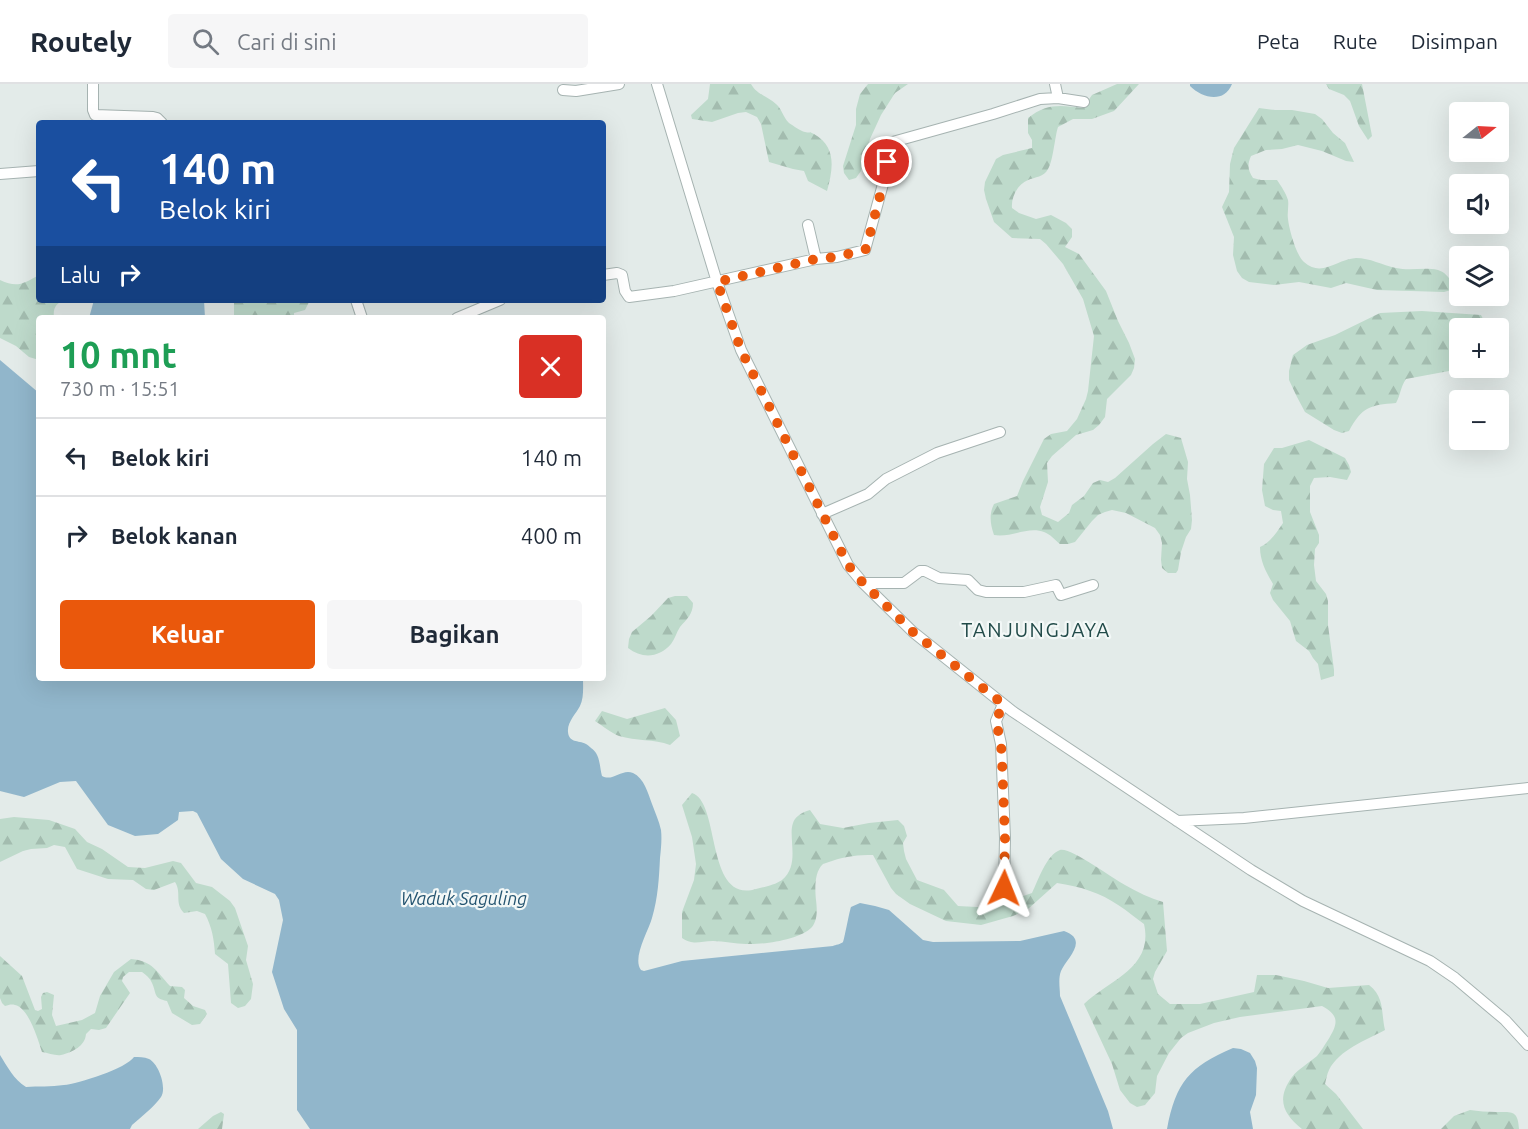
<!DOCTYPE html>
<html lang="id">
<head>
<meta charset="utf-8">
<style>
	:root { --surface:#fff; --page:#f6f6f7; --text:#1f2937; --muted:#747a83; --line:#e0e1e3; --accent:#ea580c }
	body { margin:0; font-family:Ubuntu,sans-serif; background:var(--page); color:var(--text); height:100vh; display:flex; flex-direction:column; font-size:22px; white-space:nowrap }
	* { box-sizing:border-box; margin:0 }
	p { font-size:20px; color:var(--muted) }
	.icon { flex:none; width:33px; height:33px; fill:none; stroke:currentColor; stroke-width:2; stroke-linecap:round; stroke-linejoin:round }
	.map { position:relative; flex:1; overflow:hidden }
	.panel { position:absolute; left:36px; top:231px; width:570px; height:366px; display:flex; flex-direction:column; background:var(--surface); border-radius:6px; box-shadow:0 6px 24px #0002 }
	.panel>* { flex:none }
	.top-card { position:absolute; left:36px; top:36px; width:570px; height:183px; border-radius:6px; box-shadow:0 6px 24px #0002; background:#1a4fa0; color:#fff; overflow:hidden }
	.needle { width:39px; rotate:72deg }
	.buttons { position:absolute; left:1449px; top:18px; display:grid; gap:12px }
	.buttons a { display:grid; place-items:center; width:60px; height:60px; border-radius:6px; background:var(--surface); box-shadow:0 6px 24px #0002; font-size:30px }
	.pin { position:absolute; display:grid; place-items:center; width:51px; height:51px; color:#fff; margin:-26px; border:3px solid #fff; border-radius:50%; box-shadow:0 2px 6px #0007 }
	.me { position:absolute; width:66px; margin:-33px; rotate:2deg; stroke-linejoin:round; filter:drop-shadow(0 0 4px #0008) }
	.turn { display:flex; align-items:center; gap:21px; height:126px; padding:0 24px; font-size:27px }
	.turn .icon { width:78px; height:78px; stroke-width:2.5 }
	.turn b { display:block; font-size:42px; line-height:51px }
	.then { display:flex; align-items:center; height:57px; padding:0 24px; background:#0003; gap:12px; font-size:22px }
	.round { display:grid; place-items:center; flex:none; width:63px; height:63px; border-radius:6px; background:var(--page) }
	.headline { display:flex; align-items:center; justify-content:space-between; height:102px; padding:0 24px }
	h1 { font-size:36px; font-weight:700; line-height:45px; color:#1e9e55 }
	.action { display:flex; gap:12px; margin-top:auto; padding:12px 24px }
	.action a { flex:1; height:69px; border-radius:6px; background:var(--accent); color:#fff; font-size:24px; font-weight:700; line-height:69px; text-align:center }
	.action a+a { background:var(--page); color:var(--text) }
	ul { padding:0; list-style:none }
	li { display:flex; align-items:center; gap:18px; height:78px; padding:0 24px; border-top:2px solid var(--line) }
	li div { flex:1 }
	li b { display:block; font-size:22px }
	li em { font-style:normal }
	header { display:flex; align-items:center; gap:36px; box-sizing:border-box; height:84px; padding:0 30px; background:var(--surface); border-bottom:2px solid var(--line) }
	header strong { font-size:28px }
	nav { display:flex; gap:33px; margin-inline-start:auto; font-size:21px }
	.search { width:420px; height:54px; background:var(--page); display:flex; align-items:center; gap:15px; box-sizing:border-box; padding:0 21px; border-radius:6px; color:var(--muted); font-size:22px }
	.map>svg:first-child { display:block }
	.forest { fill:url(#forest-firs) }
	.water { fill:#91b6cb }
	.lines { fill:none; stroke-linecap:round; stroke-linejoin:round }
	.street-casing { stroke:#a6b3b1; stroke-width:12 }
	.street { stroke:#fff; stroke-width:10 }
	.route { stroke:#ea580c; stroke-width:10; stroke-dasharray:0 18 }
	.labels { text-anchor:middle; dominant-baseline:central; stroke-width:4.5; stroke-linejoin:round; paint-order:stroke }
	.water-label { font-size:18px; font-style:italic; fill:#255571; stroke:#f3f8f7 }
	.quarter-label { font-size:20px; letter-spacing:1.5px; fill:#224b49; stroke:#f3f8f7 }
</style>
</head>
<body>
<header>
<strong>Routely</strong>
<div class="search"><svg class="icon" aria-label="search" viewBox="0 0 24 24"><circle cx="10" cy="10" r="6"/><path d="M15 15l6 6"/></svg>Cari di sini</div>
<nav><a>Peta</a><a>Rute</a><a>Disimpan</a></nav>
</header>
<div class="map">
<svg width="1528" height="1045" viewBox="0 0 1528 1045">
	<defs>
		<pattern id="forest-firs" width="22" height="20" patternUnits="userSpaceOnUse" patternTransform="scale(1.5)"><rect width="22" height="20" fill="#bedacb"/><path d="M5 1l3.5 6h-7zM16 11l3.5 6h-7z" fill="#a3bcaf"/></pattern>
	</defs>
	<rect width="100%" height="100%" fill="#e3ebe9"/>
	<!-- forest -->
	<path class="forest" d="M 710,0 L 751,0 C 757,11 768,12 776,20 C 782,25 783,33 789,39 C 794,42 800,47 805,48 C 813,50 807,46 814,50 C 837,63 833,85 827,107 L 808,97 L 804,87 L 793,85 L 769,78 L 761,40 L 757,33 L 746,28 L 738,29 L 712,38 L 692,35 L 691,31 L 708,15 Z
		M 868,0 L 908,0 L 895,9 L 881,31 L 870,55 L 861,87 L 856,94 L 849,96 L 844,89 L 843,82 L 856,41 L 856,25 L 860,10 Z
		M 1117,0 L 1139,0 L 1114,27 L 1092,35 L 1073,35 L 1058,43 C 1055,52 1053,78 1048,85 C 1044,93 1035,93 1028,96 C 1017,101 1011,113 1012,124 L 1019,129 L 1036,135 L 1051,131 L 1066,139 L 1072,145 L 1072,153 L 1065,163 L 1079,170 L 1106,207 L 1118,237 L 1129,259 L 1135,275 L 1134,284 L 1131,291 L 1107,315 L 1105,333 L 1099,341 L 1093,346 L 1076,351 L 1052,372 L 1047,379 L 1048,398 L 1040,423 L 1042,431 L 1058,438 L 1069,429 L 1072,421 L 1084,412 L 1093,399 L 1100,396 L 1108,398 L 1115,394 L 1153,360 L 1166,350 L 1181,354 L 1188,378 L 1187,395 L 1190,411 L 1192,436 L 1191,445 L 1186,453 L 1181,468 L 1178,486 L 1176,489 L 1168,489 L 1162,484 L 1161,476 L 1162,459 L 1160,451 L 1155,444 L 1126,429 L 1112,426 L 1105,428 L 1098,431 L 1092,437 L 1075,458 L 1068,460 L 1060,460 C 1055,456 1050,450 1044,448 C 1028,442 1011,454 994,451 C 990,439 989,430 994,420 L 1017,412 L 1023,397 L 1044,355 L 1051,350 L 1067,347 L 1077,335 L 1086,315 L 1088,307 L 1094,252 L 1083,215 L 1063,180 L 1046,160 L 1040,155 L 1012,154 L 994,138 L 986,115 L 984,106 L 985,98 L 996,75 L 1003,71 L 1032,64 L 1032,56 L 1028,49 L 1028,34 C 1046,19 1061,21 1083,24 L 1092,11 Z
		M 1326,0 L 1362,0 L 1372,52 L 1368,56 L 1359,42 L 1350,17 L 1344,11 L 1329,5 Z
		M 1259,24 L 1275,26 L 1292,26 L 1315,30 L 1322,35 L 1333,49 L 1345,59 L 1354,78 L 1346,77 L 1322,67 L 1298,61 L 1282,65 L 1266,66 L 1251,72 C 1247,81 1248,86 1253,94 L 1261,96 L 1277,96 C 1281,102 1286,109 1288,116 C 1289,122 1287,129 1288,135 C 1289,145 1296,171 1304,178 C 1322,194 1337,175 1356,174 C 1370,174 1382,181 1396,184 C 1410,187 1425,183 1438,186 C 1445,188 1448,193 1452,198 L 1451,206 L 1444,208 L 1377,206 L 1346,199 L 1331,204 L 1299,198 L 1274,201 L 1249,198 L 1242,194 L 1237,187 L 1233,171 L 1234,153 L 1222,123 L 1229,108 L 1230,80 L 1234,64 Z
		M 39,191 L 39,216 L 64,216 C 55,220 53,225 54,234 L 39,234 L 39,276 L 29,273 L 16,262 L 0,254 L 0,196 C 17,204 23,200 39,191 Z
		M 234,216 L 310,216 L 305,226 L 294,229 L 294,234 L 234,234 Z
		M 1422,227 L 1481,231 L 1483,235 L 1482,243 L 1460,244 L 1460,284 L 1465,284 L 1406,295 C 1400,304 1401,310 1396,319 C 1370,321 1362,323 1349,347 L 1342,349 L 1334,346 L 1305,328 L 1297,313 L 1289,296 L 1289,287 L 1293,271 L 1307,261 L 1335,251 L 1380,229 Z
		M 1309,356 L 1345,374 L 1349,381 L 1351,388 L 1347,396 L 1330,393 L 1314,394 L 1310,402 L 1310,428 L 1319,451 L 1319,459 L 1315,465 L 1314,481 L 1316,497 L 1326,510 L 1328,517 L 1328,541 L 1334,586 L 1334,592 L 1321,596 L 1318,580 L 1313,574 L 1309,567 L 1296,557 L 1290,537 L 1273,516 L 1270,509 L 1273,500 C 1266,488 1260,477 1260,463 C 1271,458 1276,449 1283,439 L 1281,427 L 1273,426 L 1265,422 L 1262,406 L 1264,380 L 1274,364 L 1282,364 Z
		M 675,512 L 687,512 L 693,519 C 693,530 687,535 680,543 C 676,549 675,555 671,560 C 659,574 642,575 628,564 L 629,555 L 632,548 L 651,532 L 668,514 Z
		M 665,624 L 676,636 L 680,652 L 670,661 C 654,655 636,657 619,652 C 611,649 603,642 595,637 L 602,627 L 627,635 Z
		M 692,709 C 721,718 705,820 756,805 C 764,803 775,801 782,796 C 804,778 782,744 798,732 C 801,729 806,727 810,726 L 820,740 L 843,744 L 869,739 L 898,736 L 904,742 L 907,752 L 903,759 L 904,767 L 906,775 L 917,796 L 944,806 L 958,822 L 977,823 L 994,822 L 1032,809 C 1038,797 1046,771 1060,766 C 1071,763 1113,795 1125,801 C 1137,808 1150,814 1163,818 L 1167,867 L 1155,888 L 1153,895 L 1158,910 L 1170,920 L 1200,920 L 1254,908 L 1257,891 L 1276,891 L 1304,897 L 1328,904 L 1369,901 C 1385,913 1381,930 1385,946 C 1366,956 1339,966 1329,986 C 1327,990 1326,996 1325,1000 L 1336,1010 L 1363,1045 L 1302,1045 C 1283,1030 1276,1015 1292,993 C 1298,985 1309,979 1317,972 C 1321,967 1324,962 1328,956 C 1337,941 1341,932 1322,922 L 1240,933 L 1214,939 L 1188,949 L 1181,954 L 1169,969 L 1157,992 L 1155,1009 L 1145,1021 L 1137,1023 L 1130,1019 L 1120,1006 L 1112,980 L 1084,920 C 1109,896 1154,884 1144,840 C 1128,828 1110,813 1090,807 C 1080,803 1068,801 1057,799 L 1028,825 L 1013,832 L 981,841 L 946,837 L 910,820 L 896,810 L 891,804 L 873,771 C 858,771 846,772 832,777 C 831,777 824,780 823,780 C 814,788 815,806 816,816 C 817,824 818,836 812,843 C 800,856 762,861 746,860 C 735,860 724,857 713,857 C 700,857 694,862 682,854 L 682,828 L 694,796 L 696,780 L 692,753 L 682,721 Z
		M 14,733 L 49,736 L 75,745 L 87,758 L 102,765 L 128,783 L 145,784 L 173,777 L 181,779 L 196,799 L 212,803 L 230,817 L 235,824 L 248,862 L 246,876 L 253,900 L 251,915 L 245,922 L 238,924 L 231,919 L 228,880 L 215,870 C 214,855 212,843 205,830 L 197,827 L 184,829 C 174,819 182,809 175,798 L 154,806 L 146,805 L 133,796 L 108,795 L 77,785 L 65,763 L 54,761 L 47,764 L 31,765 L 23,767 L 0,778 L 0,735 Z
		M 0,872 L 22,892 L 35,926 L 38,927 L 42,925 L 41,913 L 43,909 L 47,908 L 54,911 L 52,931 L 56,942 L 82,936 L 95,929 L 100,912 L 114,888 L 131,875 C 153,877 156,887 170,902 L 182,903 L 185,906 L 184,914 L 193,922 L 205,926 L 207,930 L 200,940 L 192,941 L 172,929 L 167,917 C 153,914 157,910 152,899 C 150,894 146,891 142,888 L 129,888 L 123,893 L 122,897 L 130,909 L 106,944 L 99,946 L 91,945 L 86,950 C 85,962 73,968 61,971 C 56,972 48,969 42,968 C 38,956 29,924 15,921 C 11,920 9,921 5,922 L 2,919 L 0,914 Z
		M 1470,1026 C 1478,1027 1487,1028 1496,1028 C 1512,1028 1518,1026 1519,1045 L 1441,1045 L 1454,1032 Z
		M 221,1028 L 224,1030 L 222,1045 L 198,1045 L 213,1032 Z"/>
	<!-- water -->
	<path class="water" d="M 1190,0 L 1232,0 C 1224,20 1202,14 1190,2 Z
		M 94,216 L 204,216 L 205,234 L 89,234 Z
		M 0,276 L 39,309 L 39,594 L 583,594 C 583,603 584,614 580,622 C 576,630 567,638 568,648 C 569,659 578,656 586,660 C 589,662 594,666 596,669 C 600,675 600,685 602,692 C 613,698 622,684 633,689 C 644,694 648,709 652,720 C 655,728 659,737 661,746 C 662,755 661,765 660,774 C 659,794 658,814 652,834 C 648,848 632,874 641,886 L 644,887 L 682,877 L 833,862 C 835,861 841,860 843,858 C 844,857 849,829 851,823 L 860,819 L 875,822 L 889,826 L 923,856 L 933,858 L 1020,857 L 1064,847 C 1090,856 1066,875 1061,887 C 1058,895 1060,904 1060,912 L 1108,1027 L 1113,1045 L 310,1045 L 297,1026 L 297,946 L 284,925 L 272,888 L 283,836 L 279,816 L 275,810 L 243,795 L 221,775 L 197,729 L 193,727 L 179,728 L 178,736 L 158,750 L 135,752 L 108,741 L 76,697 L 60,698 L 24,713 L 0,707 Z
		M 1233,964 L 1241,965 L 1250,969 L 1255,977 L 1257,984 L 1256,1011 L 1250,1028 L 1253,1045 L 1167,1045 C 1176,998 1189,983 1233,964 Z
		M 0,971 C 7,982 14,996 26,1003 C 38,1002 51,1003 64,1001 C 78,1000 127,984 134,973 C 139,973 144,973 149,975 C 159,980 167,1004 161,1013 C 154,1023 141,1033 132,1041 L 130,1045 L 0,1045 Z"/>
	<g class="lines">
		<!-- street casing -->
		<g class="street-casing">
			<path id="street" d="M 93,0 L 93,26 L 95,31 L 153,33 L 157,34 L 162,39
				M 657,0 L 717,198 L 741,266 L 848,481 L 863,499 L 913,548 L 1012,627 L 1251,786 L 1303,817 L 1430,877 L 1455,894 L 1505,936 L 1528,961
				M 1055,0 L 1058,14
				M 563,6 L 576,7 L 619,0
				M 0,90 L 39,87
				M 808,141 L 816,175
				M 603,191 L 617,189 L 622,191 L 625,207 L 629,213 L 674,207 L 816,175 L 837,173 L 865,166 L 886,89 L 889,59 L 993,30 L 1040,15 L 1058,14 L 1084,18
				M 356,216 L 362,234
				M 457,234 L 500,216
				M 822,430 L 868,410 L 886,395 L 937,369 L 1000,348
				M 863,499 L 904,499 L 920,487 L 925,487 L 939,494 L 968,496 L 978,506 L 986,508 L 1024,508 L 1056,501 L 1061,511 L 1093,501
				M 1003,620 L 996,637 L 1001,660 L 1005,754 L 1004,804
				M 1177,737 L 1244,734 L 1528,704"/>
		</g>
		<!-- street -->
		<use href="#street" class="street"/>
	</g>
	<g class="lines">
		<!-- route -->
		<path class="route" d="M 887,78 L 886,89 L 866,165 L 837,173 L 816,175 L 717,198 L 741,266 L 848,481 L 863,499 L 913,548 L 1003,620 L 996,637 L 1001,660 L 1002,676 L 1005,754 L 1004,804"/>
	</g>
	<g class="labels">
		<!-- water labels -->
		<g class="water-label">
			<text x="464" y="814">Waduk Saguling</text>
		</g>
		<!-- quarter labels -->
		<g class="quarter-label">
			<text x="1036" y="545">TANJUNGJAYA</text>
		</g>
	</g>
</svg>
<div class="buttons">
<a><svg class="needle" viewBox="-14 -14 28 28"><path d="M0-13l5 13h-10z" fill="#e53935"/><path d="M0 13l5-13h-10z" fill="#747a83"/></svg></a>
<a><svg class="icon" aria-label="sound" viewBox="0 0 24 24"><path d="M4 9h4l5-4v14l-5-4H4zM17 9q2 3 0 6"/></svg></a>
<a><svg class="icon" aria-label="layers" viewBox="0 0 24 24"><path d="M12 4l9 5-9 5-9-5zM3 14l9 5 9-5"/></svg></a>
<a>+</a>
<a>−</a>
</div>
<div class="pin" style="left:887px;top:78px;background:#d93025"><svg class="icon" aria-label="arrive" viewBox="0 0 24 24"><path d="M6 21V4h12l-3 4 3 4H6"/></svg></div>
<svg class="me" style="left:1004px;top:804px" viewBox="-20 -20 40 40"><path d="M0-17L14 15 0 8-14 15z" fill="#ea580c" stroke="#fff" stroke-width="4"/></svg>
<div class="top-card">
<div class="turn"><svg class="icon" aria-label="left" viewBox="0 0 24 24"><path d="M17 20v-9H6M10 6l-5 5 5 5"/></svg><div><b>140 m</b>Belok kiri</div></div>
<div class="then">Lalu<svg class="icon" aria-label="right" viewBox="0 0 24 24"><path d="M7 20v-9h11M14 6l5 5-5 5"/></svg></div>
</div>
<section class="panel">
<div class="headline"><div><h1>10 mnt</h1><p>730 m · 15:51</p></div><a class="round" style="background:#d93025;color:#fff"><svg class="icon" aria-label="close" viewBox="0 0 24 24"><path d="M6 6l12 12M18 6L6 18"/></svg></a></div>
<ul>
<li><svg class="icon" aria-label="left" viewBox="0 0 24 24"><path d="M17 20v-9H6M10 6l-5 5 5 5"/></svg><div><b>Belok kiri</b></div><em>140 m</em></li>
<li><svg class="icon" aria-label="right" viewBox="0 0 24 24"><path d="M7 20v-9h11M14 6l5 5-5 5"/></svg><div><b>Belok kanan</b></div><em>400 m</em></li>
</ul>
<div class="action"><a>Keluar</a><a>Bagikan</a></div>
</section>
</div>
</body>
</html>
